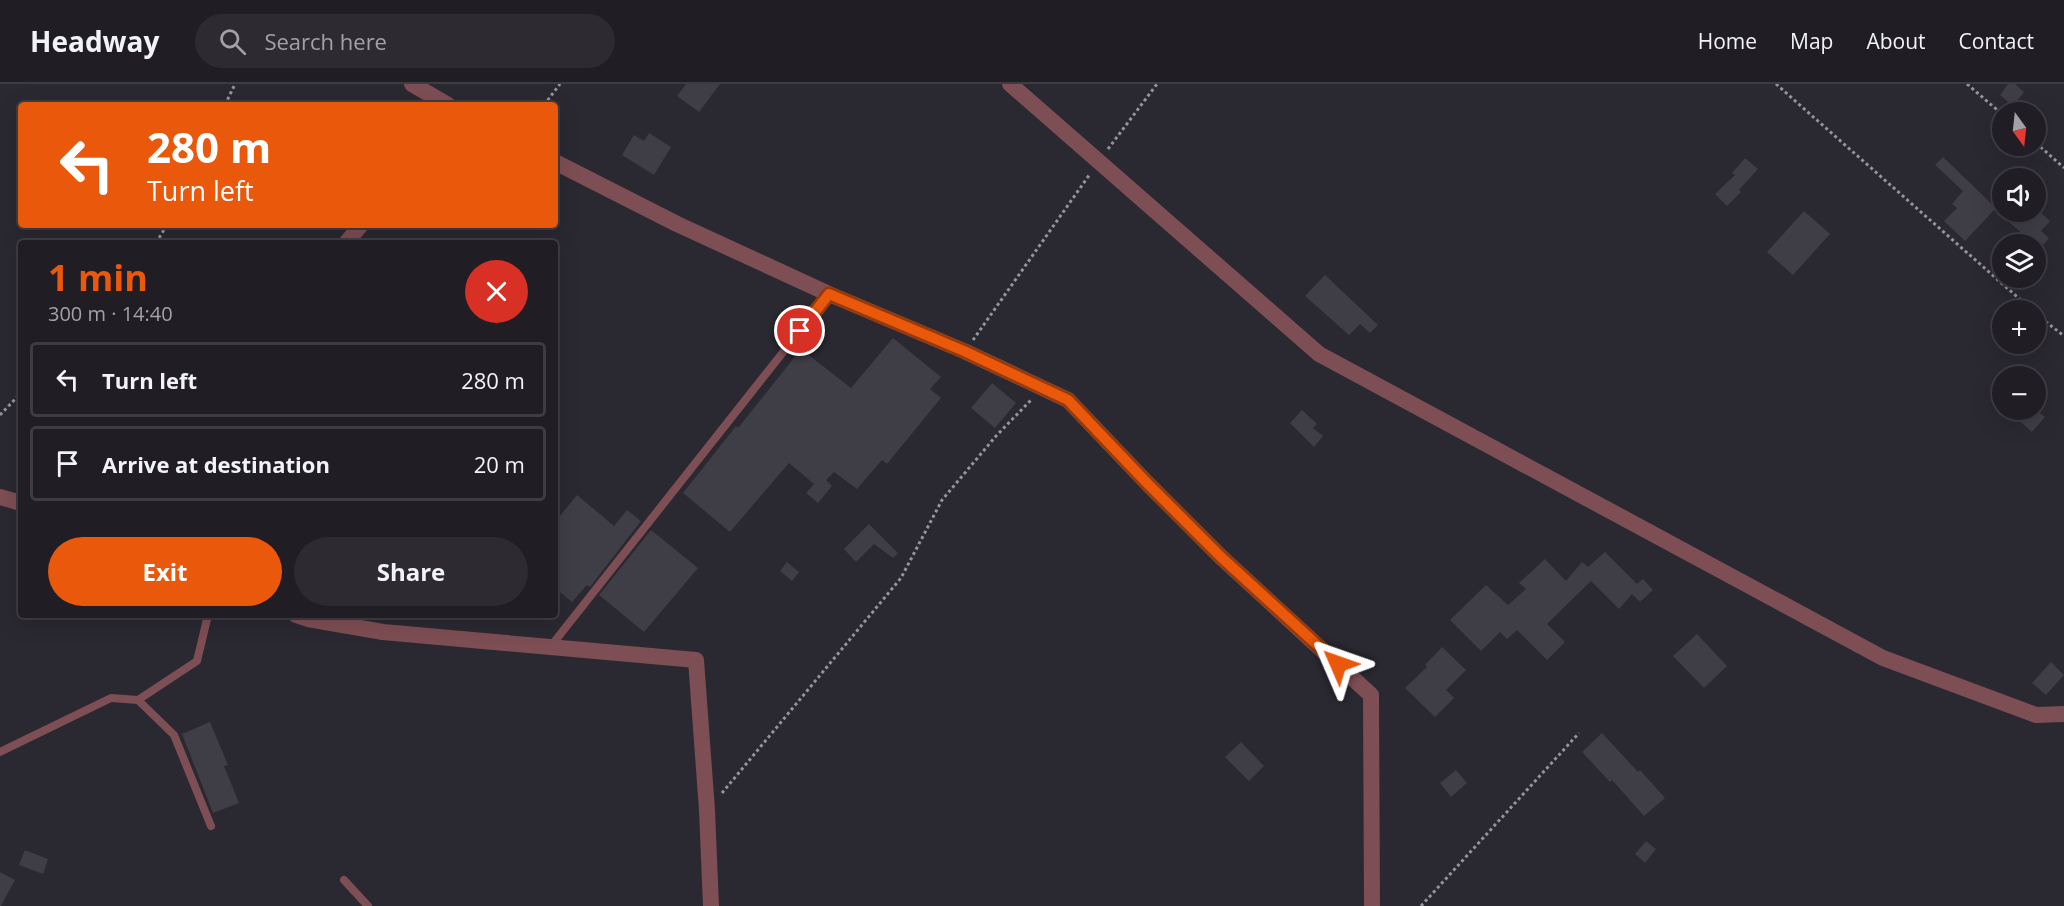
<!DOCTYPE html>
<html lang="en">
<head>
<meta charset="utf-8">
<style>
	:root { --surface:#201e24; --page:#2d2b31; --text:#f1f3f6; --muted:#a2a2a6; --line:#3d3c41; --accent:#ea580c }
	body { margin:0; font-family:"Open Sans",sans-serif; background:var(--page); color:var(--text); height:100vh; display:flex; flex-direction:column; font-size:22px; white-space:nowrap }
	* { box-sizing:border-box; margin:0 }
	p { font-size:20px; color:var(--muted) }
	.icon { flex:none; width:33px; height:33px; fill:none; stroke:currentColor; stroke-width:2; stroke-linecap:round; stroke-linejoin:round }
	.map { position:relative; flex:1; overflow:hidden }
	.side { position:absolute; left:18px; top:156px; width:540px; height:378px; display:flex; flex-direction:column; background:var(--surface); border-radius:6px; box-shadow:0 6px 24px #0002,0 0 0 2px var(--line) }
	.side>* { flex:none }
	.top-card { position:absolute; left:18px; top:18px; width:540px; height:126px; border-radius:6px; box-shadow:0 6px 24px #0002,0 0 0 2px var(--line); background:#ea580c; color:#fff; overflow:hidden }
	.needle { width:39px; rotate:165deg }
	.controls { position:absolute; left:1992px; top:18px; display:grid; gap:12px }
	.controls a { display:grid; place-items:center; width:54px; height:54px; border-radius:50%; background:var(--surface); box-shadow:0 6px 24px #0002,0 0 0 2px var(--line); font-size:30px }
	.pin { position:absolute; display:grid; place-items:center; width:51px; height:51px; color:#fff; margin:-26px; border:3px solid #fff; border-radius:50%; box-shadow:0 2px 6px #0007 }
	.me { position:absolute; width:66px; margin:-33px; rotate:313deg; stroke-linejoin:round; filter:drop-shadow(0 0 4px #0008) }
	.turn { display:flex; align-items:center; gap:21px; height:126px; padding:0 30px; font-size:27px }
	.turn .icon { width:78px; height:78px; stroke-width:2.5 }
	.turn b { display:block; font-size:42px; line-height:51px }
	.round { display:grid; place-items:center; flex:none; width:63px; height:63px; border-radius:32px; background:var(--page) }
	.head { display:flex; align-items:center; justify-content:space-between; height:102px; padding:0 30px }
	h1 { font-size:36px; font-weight:700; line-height:45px; color:var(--accent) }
	.cta { display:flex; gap:12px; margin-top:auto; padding:12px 30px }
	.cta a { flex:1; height:69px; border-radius:36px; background:var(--accent); color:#fff; font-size:24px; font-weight:700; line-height:69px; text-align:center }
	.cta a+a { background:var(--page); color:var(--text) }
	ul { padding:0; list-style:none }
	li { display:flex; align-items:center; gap:18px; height:75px; margin:0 12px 9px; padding:0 18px; border:3px solid var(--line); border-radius:6px }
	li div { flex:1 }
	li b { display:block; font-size:22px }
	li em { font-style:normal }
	header { display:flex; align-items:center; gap:36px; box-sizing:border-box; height:84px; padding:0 30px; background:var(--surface); border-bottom:2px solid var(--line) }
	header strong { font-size:28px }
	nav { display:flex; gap:33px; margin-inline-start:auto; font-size:21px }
	.search { width:420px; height:54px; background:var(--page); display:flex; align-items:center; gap:15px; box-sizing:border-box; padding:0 21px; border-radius:33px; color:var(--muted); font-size:22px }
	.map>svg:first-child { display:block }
	.building { fill:#3f3d45 }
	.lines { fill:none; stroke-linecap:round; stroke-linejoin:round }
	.path { stroke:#95949a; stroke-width:3; stroke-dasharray:3 3; stroke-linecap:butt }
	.lane { stroke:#7d4e53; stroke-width:8 }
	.street { stroke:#7d4e53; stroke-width:16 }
	.route-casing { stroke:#983908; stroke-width:15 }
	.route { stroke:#ea580c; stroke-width:10 }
</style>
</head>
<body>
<header>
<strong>Headway</strong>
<div class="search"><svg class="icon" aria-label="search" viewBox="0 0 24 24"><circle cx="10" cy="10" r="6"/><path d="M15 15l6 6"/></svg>Search here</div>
<nav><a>Home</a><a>Map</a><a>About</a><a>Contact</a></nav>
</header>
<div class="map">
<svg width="2064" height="822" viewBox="0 0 2064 822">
	<rect width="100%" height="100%" fill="#2a2830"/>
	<!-- building -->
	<path class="building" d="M 686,0 L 720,0 L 699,28 L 677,12 Z
		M 2008,0 L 2015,0 L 2024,8 L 2013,22 L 2000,11 Z
		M 649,49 L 671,63 L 654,91 L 622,71 L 634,51 L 644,57 Z
		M 1943,73 L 1996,124 L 1965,157 L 1944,137 L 1957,124 L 1952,120 L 1963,107 L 1935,81 Z
		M 1745,74 L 1758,85 L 1739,106 L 1741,108 L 1727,122 L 1715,110 L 1735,91 L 1732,89 Z
		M 2037,125 L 2050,137 L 2041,147 L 2049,154 L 2044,160 L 2036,160 L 1996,128 L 2018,128 L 2027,136 Z
		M 1804,127 L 1830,150 L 1793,191 L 1767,168 Z
		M 1325,191 L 1378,241 L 1370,249 L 1360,240 L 1349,251 L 1305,212 Z
		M 893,254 L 941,293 L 930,305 L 941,314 L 887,380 L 882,376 L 857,405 L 834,388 L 826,396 L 832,402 L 818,419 L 806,409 L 814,400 L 789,379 L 730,448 L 683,409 L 736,342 L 738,344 L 801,265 L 851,304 Z
		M 992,299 L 1016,319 L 995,344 L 971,324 Z
		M 1302,326 L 1317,340 L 1313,344 L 1323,352 L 1314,363 L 1290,339 Z
		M 2023,326 L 2036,326 L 2045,333 L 2032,348 L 2016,334 Z
		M 577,411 L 614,442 L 627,426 L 641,437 L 590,503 L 587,501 L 572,518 L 555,504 L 555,438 Z
		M 869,440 L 898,469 L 893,474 L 874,460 L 856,478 L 844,465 Z
		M 651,446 L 698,484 L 644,548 L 599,511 Z
		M 1605,468 L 1637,500 L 1643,495 L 1653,506 L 1640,518 L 1632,510 L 1619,525 L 1591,497 L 1547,540 L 1565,558 L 1547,576 L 1517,546 L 1507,555 L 1500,548 L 1481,567 L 1450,536 L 1486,501 L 1508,521 L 1526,505 L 1519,499 L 1545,475 L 1566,497 L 1582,478 L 1588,483 Z
		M 787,478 L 799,488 L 792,497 L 780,487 Z
		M 1697,550 L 1727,582 L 1704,604 L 1673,572 Z
		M 1442,563 L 1466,586 L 1446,606 L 1454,614 L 1435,633 L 1405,604 L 1427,583 L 1425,581 Z
		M 2051,578 L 2064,591 L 2046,611 L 2032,599 Z
		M 210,638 L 228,681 L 224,682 L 239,719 L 213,729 L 182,650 Z
		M 1602,649 L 1638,688 L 1640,686 L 1665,714 L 1644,732 L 1612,696 L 1610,698 L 1582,668 Z
		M 1241,658 L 1264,682 L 1249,697 L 1225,673 Z
		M 1456,686 L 1467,699 L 1451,713 L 1440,699 Z
		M 1646,757 L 1656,765 L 1645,779 L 1635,770 Z
		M 25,766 L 48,775 L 43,790 L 19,781 Z
		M 0,788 L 15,796 L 1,822 L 0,822 Z"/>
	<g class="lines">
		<!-- path -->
		<path class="path" d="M 1776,0 L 2032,226
			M 1967,0 L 2002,30
			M 225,21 L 235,0
			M 544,21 L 560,0
			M 2036,59 L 2064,84
			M 1108,65 L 1157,0
			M 156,159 L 167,141
			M 2036,230 L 2064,252
			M 973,256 L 1090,90
			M 0,331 L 21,309
			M 722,709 L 901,494 L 942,416 L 996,352 L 1032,315
			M 1421,822 L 1579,649"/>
		<!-- lane -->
		<path class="lane" d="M 551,562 L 829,210
			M 138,616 L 174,651 L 211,742
			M 0,668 L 111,614 L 138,616 L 197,577 L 208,531
			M 344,796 L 368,822"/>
		<!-- street -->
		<path class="street" d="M 412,0 L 448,21
			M 1010,0 L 1319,270 L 1883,574 L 2036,631 L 2064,630
			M 555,78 L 677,140 L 829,210 L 964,267 L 1068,316 L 1147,399 L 1221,473 L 1371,611 L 1372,822
			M 346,159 L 361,141
			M 0,413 L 21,419
			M 296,531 L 308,535 L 383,548 L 696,576 L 707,726 L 711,822"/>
	</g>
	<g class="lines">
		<!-- route casing -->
		<g class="route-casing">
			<path id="route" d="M 800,247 L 829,210 L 964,267 L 1068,316 L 1147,399 L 1221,473 L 1338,580"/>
		</g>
		<!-- route -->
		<use href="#route" class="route"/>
	</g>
</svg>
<div class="controls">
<a><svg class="needle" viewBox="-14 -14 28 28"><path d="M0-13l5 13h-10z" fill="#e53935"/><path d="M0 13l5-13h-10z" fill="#a2a2a6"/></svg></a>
<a><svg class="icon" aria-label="sound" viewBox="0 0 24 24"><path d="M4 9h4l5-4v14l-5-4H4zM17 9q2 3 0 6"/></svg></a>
<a><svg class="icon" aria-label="layers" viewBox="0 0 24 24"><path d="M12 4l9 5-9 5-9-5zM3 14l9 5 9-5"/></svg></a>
<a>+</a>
<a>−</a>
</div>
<div class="pin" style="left:800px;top:247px;background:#d93025"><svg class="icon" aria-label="arrive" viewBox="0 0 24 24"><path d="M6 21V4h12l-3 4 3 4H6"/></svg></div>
<svg class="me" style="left:1338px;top:580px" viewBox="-20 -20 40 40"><path d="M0-17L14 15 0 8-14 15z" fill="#ea580c" stroke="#fff" stroke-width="4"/></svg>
<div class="top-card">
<div class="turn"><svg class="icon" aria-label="left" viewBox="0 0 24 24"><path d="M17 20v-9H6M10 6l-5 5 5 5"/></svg><div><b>280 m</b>Turn left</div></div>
</div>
<section class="side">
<div class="head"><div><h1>1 min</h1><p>300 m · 14:40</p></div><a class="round" style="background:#d93025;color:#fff"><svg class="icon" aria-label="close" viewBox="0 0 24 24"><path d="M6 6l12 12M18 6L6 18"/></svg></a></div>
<ul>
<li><svg class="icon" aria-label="left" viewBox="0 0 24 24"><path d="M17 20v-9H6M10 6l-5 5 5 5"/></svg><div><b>Turn left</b></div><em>280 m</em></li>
<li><svg class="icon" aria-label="arrive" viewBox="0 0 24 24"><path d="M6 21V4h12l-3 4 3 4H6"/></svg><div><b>Arrive at destination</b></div><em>20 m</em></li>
</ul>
<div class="cta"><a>Exit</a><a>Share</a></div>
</section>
</div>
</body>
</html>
